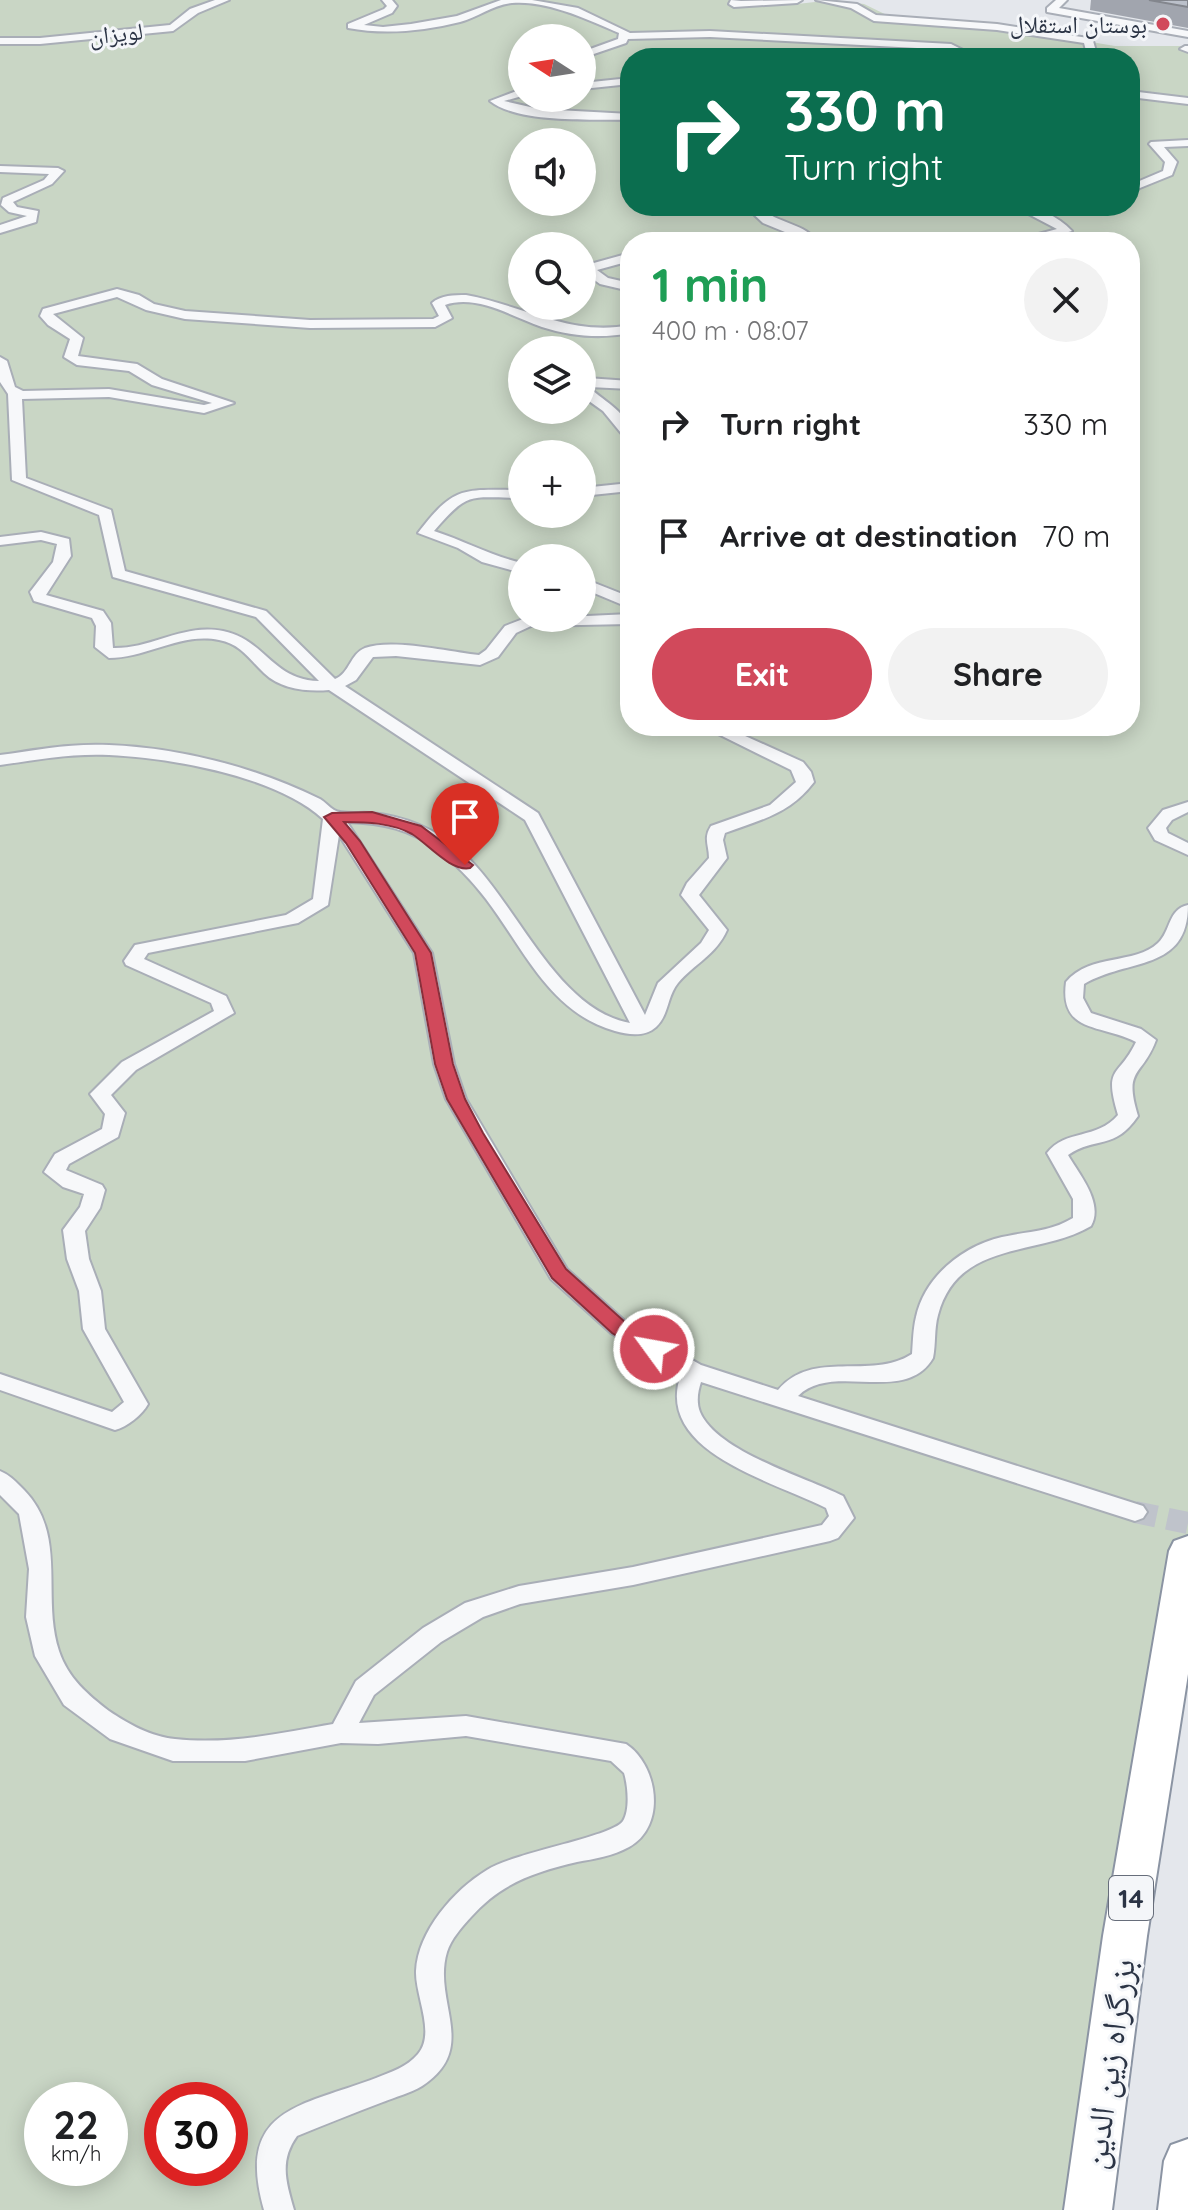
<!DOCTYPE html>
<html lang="en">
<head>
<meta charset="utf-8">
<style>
	:root { --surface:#fff; --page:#f2f2f2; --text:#202124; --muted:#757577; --accent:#d1495b }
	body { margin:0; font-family:Quicksand,"Noto Naskh Arabic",sans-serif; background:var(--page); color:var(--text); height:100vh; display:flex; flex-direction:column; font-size:30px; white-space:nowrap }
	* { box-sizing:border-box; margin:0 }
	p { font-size:26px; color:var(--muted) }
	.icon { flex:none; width:44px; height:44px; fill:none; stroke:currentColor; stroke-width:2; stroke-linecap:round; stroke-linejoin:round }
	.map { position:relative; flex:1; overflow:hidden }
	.side { position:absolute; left:620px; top:232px; width:520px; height:504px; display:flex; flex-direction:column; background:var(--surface); border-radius:32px; box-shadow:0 4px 20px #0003 }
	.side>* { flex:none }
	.banner { position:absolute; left:620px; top:48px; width:520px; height:168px; border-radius:32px; box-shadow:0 4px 20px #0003; background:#0b6e4f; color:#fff; overflow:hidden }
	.needle { width:52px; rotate:282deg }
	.fabs { position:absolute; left:508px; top:24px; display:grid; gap:16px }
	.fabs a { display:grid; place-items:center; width:88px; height:88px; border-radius:50%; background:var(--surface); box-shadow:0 4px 20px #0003; font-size:40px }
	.speed { position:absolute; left:24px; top:2082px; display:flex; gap:16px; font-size:40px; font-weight:700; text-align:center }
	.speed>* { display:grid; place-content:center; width:104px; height:104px; border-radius:50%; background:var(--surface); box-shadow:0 4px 20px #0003; line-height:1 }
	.speed small { font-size:20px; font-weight:400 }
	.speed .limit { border:12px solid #d22; background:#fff; color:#111 }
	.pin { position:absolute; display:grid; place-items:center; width:68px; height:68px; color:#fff; margin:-82px -34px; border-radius:50% 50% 50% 0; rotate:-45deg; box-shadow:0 0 8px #0007 }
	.pin .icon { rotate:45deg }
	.me { position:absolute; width:88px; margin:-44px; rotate:302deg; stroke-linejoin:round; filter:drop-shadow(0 0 6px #0008) }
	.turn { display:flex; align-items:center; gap:28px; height:168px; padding:0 32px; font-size:36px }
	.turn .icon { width:104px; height:104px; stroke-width:2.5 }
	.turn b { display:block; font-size:56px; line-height:68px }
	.round { display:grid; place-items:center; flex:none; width:84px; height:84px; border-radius:42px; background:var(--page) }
	.summary { display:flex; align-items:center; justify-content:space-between; height:136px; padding:0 32px }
	h1 { font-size:48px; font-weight:800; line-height:60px; color:#1e9e55 }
	.primary-button { display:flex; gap:16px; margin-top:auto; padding:16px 32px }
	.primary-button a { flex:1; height:92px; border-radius:48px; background:var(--accent); color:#fff; font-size:32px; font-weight:800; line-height:92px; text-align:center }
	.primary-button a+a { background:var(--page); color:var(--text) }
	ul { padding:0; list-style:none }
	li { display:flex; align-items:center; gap:24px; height:112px; padding:0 32px }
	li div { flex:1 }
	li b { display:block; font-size:30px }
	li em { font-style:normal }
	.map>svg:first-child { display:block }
	.green { fill:#c9d6c5; fill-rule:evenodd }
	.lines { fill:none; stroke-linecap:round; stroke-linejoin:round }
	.minor-tunnel { stroke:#bfc3cb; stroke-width:22; stroke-dasharray:22 11; stroke-linecap:butt }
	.minor-casing { stroke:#a9aeb7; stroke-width:4 }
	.trunk-casing { stroke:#8b94a3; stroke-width:4 }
	.minor { fill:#f7f8fa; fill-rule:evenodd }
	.trunk { fill:#fff; fill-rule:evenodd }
	.wall { fill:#a1a5ae }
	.building { fill:#bbc0ca; stroke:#83868d; stroke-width:2 }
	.route { fill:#d1495b; stroke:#882f3b; stroke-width:2 }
	.poi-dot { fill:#d1495b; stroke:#f4f6f9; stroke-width:3 }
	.labels { text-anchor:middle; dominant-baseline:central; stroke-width:6; stroke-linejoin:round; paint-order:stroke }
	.far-poi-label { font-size:24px; fill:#2b3445; stroke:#f4f6f9; text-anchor:end }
	.far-street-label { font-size:24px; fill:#2b3445; stroke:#f4f6f9 }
	.shield { fill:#f4f6f9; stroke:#676e7b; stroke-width:2 }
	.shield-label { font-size:26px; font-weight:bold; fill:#2b3445 }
	.near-street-label { font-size:34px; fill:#2b3445; stroke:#f4f6f9 }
</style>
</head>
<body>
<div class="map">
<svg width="1188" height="2210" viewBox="0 0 1188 2210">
	<rect width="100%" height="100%" fill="#e4e7ec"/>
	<!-- green -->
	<path class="green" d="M 0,0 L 743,0 L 749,5 L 788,5 L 833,0 L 864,4 L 895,19 L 1032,32 L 1115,46 L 1188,46 L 1188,1591 L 1091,2210 L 0,2210 ZM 522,38 L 582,38 L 582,98 L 522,98 ZM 630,58 L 1130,58 L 1130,206 L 630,206 ZM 522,142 L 582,142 L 582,202 L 522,202 ZM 630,242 L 1130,242 L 1130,726 L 630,726 ZM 522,246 L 582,246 L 582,306 L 522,306 ZM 522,350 L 582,350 L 582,410 L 522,410 ZM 522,454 L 582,454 L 582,514 L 522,514 ZM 522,558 L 582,558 L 582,618 L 522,618 ZM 42,2100 L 110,2100 L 110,2168 L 42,2168 ZM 162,2100 L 230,2100 L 230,2168 L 162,2168 Z"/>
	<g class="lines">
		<!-- minor-tunnel -->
		<path class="minor-tunnel" d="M 1135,1512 L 1188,1523"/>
		<!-- minor casing -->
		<g class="minor-casing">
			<path id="minor" d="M 215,0 L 229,0 L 198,13 L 173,31 L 40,44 L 0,44 L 0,38 L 40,38 L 170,25 L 190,9 Z
				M 382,0 L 392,0 L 397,6 L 392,13 L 364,25 L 383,27 L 411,24 L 457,16 L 501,0 L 532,0 L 578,8 L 630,33 L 710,31 L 951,44 L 965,51 L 960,54 L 831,58 L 836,55 L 936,49 L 710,37 L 628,39 L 626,43 L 582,58 L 582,52 L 618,39 L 619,33 C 589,20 547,0 512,3 C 493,5 478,17 460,22 C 424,31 385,35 348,28 L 348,24 L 384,9 L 387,6 Z
				M 731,0 L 741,1 L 802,0 L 797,3 L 734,7 L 729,4 Z
				M 816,0 L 857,4 L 876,15 L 997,24 L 1088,38 L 1093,41 L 1098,58 L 1088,58 L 1084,43 L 997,30 L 874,21 L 851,8 Z
				M 1056,0 L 1067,0 L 1059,8 L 1188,31 L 1188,37 L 1047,12 L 1047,8 Z
				M 1185,46 L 1188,46 L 1188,52 L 1180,49 Z
				M 630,78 L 630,84 L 582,89 L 582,83 Z
				M 522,89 L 522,96 L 504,101 L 539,109 L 630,114 L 630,120 C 593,119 519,124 490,101 Z
				M 1130,91 L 1188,98 L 1188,104 L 1130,97 Z
				M 1188,140 L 1188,146 L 1164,147 L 1177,162 L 1172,175 L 1130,192 L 1130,185 L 1163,171 L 1165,162 L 1149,144 L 1151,142 Z
				M 0,166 L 58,168 L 64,171 L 52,184 L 13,202 L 17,207 L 38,211 L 36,222 L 0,233 L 0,225 L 27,216 L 9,212 L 1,205 L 3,198 L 44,180 L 49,174 L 0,172 Z
				M 760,206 C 773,223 801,222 815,239 L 813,242 L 800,242 L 802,239 L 763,223 L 746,207 Z
				M 1013,206 C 1035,206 1057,215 1072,231 L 1032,242 L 1009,242 L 1057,229 Z
				M 630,253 L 630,261 L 597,270 L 608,278 L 630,283 L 630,291 L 600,284 L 582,271 L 583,266 Z
				M 117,289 L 139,295 L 154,304 L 185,311 L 310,320 L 433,319 L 439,316 L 432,303 C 441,295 454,295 466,295 C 522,305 571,337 630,325 L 630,333 C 601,339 570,336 542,327 C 513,317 477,294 445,305 L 452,318 L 435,327 L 310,328 L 185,319 L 146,310 L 117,297 L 53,314 L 83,338 L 78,356 L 137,364 L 162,379 L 234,403 L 204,413 L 109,397 L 22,399 L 26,478 L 111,510 L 125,571 L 266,611 L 335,679 C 350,673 350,654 365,648 C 392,638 450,652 479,655 L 486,650 L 505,626 L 523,619 L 630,614 L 630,624 L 531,626 L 516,633 L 498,657 L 480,665 L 396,656 L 373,657 L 356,680 L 345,686 L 538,813 L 645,1015 L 658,983 L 701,943 L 709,930 L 681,895 L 687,883 L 709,858 C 709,845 703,838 711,826 L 770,805 L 796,782 L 791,770 L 702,726 L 723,726 L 803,762 L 811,772 L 814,782 C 790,814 760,820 725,833 L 723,840 L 727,858 L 699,895 L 727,930 C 716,955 694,964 678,983 C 667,996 669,1015 656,1027 C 645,1037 629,1035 615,1031 C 550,1013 524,949 486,899 C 472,881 456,864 439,851 C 411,829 382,823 347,822 L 432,953 L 454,1064 L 466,1099 L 567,1269 L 627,1323 L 701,1365 L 778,1390 C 814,1348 870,1381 912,1354 C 913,1342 913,1329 916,1317 C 925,1276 963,1246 1002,1237 C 1028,1231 1050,1232 1073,1218 L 1073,1199 L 1047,1153 C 1065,1129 1097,1140 1118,1115 C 1103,1065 1119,1078 1136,1042 C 1102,1024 1059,1034 1066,982 C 1090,953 1135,965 1158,943 C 1171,931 1168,909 1188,905 C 1188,972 1128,958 1084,984 L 1083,998 L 1091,1013 L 1141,1029 L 1156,1040 C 1142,1078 1123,1067 1138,1116 C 1114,1151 1096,1136 1068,1155 C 1079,1174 1104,1203 1091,1226 C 1039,1257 958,1239 938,1315 C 934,1329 936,1344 933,1358 C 905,1406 832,1361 798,1396 L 1143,1506 L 1147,1512 L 1143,1518 L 1135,1521 L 701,1382 C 698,1391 696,1402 700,1412 C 717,1452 806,1477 843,1496 L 854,1518 L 838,1538 L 830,1541 L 633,1585 L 520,1604 L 483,1617 L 441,1642 L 374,1695 L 359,1723 L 466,1716 L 626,1744 C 658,1765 667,1826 629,1847 C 613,1856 594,1859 577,1862 C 534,1872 500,1884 471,1917 C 462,1927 451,1939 447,1952 C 432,2002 480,2048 422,2086 C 411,2093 395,2097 383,2102 C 354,2113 326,2124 297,2136 C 279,2161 286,2182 294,2210 L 264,2210 C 235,2108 300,2107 376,2078 C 391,2072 407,2067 418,2054 C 436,2033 415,1996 416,1971 C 418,1931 454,1890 487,1870 C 515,1852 612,1837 623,1821 C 630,1810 628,1786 624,1773 L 611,1761 L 466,1736 L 378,1744 L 341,1743 L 245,1761 L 173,1761 L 110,1739 L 64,1705 L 35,1656 L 26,1617 L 29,1569 L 19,1514 L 0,1495 L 0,1471 C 10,1475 16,1482 24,1490 C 68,1535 41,1596 59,1651 C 68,1678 88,1695 109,1711 C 128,1724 152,1737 175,1739 C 229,1745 281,1733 333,1724 L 356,1681 L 423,1628 L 465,1603 L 519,1586 L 633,1567 L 822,1525 L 829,1516 L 826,1508 C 774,1481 653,1452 681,1374 L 611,1333 L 551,1279 L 446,1099 L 434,1064 L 414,953 L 339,835 L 328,905 L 298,923 L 148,953 L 144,959 L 226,996 L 234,1013 L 136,1070 L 111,1095 L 125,1113 L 118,1137 L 69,1164 L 66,1170 L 102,1185 L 105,1190 L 100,1208 L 85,1231 L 89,1259 L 101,1291 L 105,1329 L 148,1404 C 142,1415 127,1427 115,1430 L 0,1390 L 0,1374 L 112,1412 L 124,1402 L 83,1329 L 79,1291 L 67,1259 L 63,1230 L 80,1207 L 84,1194 L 63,1187 L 44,1172 L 55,1154 L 102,1129 L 105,1114 L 90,1094 L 122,1062 L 214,1011 L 211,1003 L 126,965 L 124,961 L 135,945 L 286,915 L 313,899 L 323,819 C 276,776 172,758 109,755 C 73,753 36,760 0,765 L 0,755 C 36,750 72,743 109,745 C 181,748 255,767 320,799 C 325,802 329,807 334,810 C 342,815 360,812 370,813 C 406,816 436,829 463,853 C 517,902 555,1009 630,1023 L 525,820 L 329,690 C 307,692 280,689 264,673 C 249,659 241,644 219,640 C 181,632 147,658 109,658 L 95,647 L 96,626 L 92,618 L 34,601 L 30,592 L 53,562 L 57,544 L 41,540 L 0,545 L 0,537 L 41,532 L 69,539 L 71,556 L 46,595 L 103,611 L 111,623 L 113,648 C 152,649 183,623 223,631 C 266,640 272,680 319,681 L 256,617 L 113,577 L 99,515 L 12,480 L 8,394 L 0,382 L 0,357 L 7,361 L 15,387 L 23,391 L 109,389 L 204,405 L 212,403 L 152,385 L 129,371 L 77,365 L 64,357 L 70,339 L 48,325 L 40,316 L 43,309 Z
				M 587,378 L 630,381 L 630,389 L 589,387 C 605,403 630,412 630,437 L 621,433 L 603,411 L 582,396 L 582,379 Z
				M 630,483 L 630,491 L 582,496 L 582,488 Z
				M 522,490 L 522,498 C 470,498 469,490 434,531 C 465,541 491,556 522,563 L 522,573 L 482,562 L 458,548 L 418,533 C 455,484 464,490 522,490 Z
				M 582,578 L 630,597 L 630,608 L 582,588 Z
				M 1188,802 L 1188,812 L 1172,820 L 1166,828 L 1168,833 L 1188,843 L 1188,855 L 1155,840 L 1148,828 L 1163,810 Z"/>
		</g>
		<!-- trunk casing -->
		<g class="trunk-casing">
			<path id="trunk" d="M 1188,1536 L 1188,1674 L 1147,1936 L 1112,2210 L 1064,2210 L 1103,1936 L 1169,1551 L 1174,1541 Z
				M 1188,2139 L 1188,2210 L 1158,2210 L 1164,2161 L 1171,2145 Z"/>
		</g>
		<!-- minor -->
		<use href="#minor" class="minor"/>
		<!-- trunk -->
		<use href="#trunk" class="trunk"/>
	</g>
	<!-- wall -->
	<path class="wall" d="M 1091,0 L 1188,0 L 1188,28 L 1090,10 Z"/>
	<!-- building -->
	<path class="building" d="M 1149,0 L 1188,0 L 1188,7 Z"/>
	<!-- route -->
	<path class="route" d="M 372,812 L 421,826 L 473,865 L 470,868 C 451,872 428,844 412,834 C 392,823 367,822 344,822 L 360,841 L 431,953 L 453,1064 L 465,1099 L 483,1133 L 566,1269 L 626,1323 L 661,1344 L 664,1349 L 661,1354 L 647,1354 L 612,1333 L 552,1278 L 447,1099 L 435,1064 L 415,953 L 346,843 L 324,817 L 332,813 Z"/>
	<!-- markers -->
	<circle class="poi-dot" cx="1163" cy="24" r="8"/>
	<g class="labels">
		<!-- far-poi labels -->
		<g class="far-poi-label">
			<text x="1147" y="24">بوستان استقلال</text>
		</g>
		<!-- far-street labels -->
		<g class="far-street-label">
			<text transform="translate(116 33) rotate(-6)">لویزان</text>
		</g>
		<!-- shield labels -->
		<rect class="shield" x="1109" y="1876" width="44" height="44" rx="6"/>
		<g class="shield-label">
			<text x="1131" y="1898">14</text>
		</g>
		<!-- near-street labels -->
		<g class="near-street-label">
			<text transform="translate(1108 2064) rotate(-82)">بزرگراه زین الدین</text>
		</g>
	</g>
</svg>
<div class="fabs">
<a><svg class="needle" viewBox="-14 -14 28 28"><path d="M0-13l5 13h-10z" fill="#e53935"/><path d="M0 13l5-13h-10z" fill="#757577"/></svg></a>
<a><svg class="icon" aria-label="sound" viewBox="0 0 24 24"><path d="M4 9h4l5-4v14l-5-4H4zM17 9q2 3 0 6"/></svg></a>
<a><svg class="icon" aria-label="search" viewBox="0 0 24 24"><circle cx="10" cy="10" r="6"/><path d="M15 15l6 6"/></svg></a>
<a><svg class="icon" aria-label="layers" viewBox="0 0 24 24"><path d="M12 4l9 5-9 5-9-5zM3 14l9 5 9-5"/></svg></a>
<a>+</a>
<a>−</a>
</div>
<div class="speed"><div>22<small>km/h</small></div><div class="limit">30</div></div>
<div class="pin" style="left:465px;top:865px;background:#d93025"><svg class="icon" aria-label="arrive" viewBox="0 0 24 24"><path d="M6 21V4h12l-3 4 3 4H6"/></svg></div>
<svg class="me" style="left:654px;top:1349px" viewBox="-20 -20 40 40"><circle r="17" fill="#d1495b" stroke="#fff" stroke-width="3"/><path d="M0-11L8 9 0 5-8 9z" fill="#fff"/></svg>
<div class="banner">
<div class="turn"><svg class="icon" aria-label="right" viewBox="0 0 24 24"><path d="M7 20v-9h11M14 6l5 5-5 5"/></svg><div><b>330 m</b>Turn right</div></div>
</div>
<section class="side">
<div class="summary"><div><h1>1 min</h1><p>400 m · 08:07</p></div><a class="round"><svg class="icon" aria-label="close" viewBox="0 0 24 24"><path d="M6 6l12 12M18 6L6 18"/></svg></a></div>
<ul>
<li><svg class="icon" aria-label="right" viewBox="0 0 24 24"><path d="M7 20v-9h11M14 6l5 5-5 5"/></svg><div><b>Turn right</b></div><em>330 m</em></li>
<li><svg class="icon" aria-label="arrive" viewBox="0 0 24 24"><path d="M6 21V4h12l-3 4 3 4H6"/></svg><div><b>Arrive at destination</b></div><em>70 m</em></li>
</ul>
<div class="primary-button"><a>Exit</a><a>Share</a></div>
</section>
</div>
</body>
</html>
